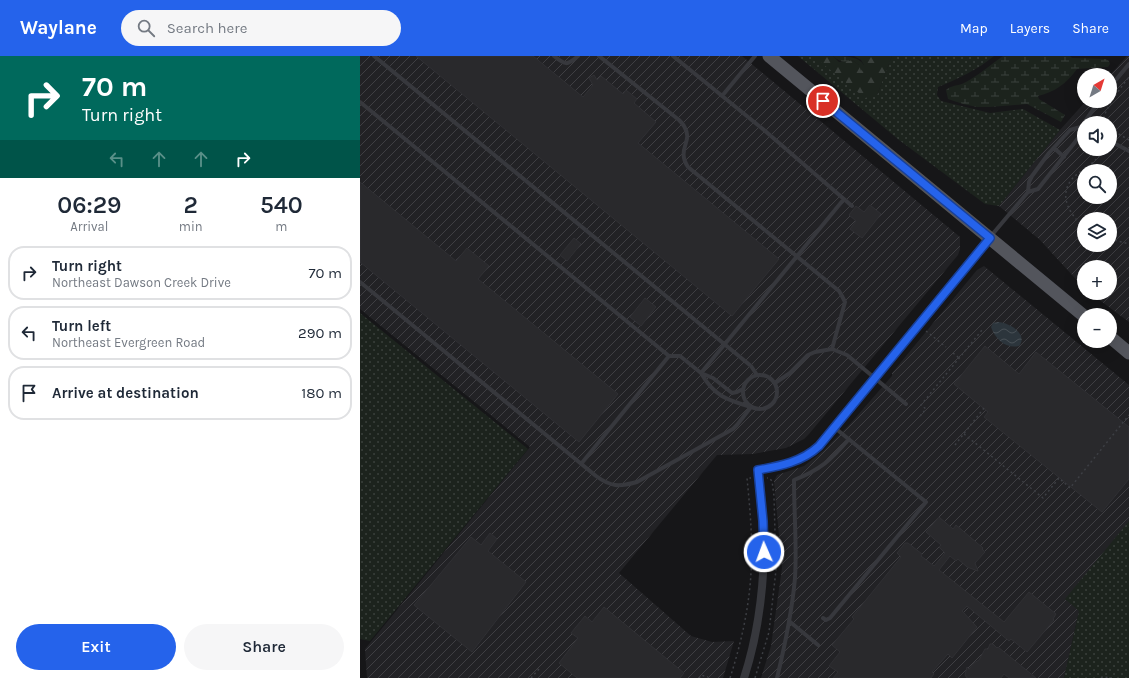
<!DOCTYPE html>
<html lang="en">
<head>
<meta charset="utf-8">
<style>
	:root { --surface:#fff; --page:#f6f6f7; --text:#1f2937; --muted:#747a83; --line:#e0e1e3; --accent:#2563eb }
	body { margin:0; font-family:Karla,sans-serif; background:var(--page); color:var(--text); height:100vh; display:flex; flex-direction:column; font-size:15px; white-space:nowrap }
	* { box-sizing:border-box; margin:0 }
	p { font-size:13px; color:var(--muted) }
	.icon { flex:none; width:22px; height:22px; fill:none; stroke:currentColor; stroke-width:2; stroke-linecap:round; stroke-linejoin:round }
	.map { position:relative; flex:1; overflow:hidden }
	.side { display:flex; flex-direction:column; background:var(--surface); width:360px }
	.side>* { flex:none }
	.guide { background:#00695c; color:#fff; overflow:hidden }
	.needle { width:26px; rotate:39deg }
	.controls { position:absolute; left:717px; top:12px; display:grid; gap:8px }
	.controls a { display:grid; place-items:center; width:40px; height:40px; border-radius:50%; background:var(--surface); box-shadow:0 4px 16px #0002; font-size:20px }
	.pin { position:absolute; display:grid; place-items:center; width:34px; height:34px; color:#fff; margin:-17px; border:2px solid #fff; border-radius:50%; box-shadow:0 1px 4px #0007 }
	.me { position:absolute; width:44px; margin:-22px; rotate:358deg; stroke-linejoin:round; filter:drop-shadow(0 0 3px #0008) }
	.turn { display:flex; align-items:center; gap:14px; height:84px; padding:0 16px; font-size:18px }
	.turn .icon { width:52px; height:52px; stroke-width:2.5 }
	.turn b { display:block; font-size:28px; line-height:34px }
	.lanes { display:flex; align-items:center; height:38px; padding:0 16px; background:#0003; justify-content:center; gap:20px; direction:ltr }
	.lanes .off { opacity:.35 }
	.eta { display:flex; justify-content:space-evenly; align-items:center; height:68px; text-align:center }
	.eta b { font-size:24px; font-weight:600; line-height:28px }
	.button { display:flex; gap:8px; margin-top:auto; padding:8px 16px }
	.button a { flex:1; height:46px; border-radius:24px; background:var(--accent); color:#fff; font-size:16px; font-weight:600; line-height:46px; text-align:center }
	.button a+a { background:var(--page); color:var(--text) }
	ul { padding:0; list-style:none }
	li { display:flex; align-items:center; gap:12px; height:54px; margin:0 8px 6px; padding:0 8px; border:2px solid var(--line); border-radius:16px }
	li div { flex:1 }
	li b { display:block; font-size:15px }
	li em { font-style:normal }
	header { display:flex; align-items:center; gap:24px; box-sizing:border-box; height:56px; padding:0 20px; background:var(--accent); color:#fff }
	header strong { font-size:19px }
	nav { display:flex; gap:22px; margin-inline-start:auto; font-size:14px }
	.search { width:280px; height:36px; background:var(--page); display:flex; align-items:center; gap:10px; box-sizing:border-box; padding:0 14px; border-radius:22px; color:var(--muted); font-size:15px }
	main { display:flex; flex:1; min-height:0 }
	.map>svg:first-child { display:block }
	.industrial { fill:url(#industrial-furrows); fill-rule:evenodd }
	.green { fill:url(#green-dots) }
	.forest { fill:url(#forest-firs) }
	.wetland { fill:url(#wetland-marsh) }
	.water { fill:url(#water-waves) }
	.building { fill:#29292c; stroke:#303034 }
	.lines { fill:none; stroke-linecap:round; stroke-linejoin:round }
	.path { stroke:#3d3f44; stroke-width:1.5; stroke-dasharray:2 3; stroke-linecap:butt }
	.lane { stroke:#37383d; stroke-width:4 }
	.street { stroke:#37383d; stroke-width:8 }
	.primary { stroke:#53555c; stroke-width:13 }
	.route-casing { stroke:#184099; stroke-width:10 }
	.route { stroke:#2563eb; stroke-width:7 }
</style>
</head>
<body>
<header>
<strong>Waylane</strong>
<div class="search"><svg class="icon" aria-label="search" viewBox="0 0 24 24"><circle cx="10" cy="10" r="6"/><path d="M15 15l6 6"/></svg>Search here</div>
<nav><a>Map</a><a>Layers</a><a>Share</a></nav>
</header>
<main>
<section class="side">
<div class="guide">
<div class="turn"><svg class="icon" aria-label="right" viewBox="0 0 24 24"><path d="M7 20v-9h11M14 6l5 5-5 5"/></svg><div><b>70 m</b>Turn right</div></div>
<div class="lanes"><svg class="icon off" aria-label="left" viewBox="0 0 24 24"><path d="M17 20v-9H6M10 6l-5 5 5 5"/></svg><svg class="icon off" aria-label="ahead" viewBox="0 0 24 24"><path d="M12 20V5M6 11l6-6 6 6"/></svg><svg class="icon off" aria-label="ahead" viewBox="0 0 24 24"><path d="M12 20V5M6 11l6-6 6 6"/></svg><svg class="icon" aria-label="right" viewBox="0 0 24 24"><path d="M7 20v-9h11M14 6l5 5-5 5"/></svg></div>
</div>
<div class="eta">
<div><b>06:29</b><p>Arrival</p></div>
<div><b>2</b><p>min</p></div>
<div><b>540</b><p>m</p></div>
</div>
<ul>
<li><svg class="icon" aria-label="right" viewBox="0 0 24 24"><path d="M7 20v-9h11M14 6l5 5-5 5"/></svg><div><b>Turn right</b><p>Northeast Dawson Creek Drive</p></div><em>70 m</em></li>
<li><svg class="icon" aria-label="left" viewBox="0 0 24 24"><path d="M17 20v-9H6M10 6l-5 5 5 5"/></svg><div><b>Turn left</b><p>Northeast Evergreen Road</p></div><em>290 m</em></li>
<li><svg class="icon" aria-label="arrive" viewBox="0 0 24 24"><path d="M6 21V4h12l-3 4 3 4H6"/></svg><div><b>Arrive at destination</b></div><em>180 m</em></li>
</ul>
<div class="button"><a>Exit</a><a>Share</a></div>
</section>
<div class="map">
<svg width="769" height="622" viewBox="0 0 769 622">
	<defs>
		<pattern id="industrial-furrows" width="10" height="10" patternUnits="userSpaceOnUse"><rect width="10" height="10" fill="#222225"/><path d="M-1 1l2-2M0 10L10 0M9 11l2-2" fill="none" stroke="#3f3f43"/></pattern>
		<pattern id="green-dots" width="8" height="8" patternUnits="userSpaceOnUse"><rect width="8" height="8" fill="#1c231d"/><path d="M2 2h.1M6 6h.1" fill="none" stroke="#3a403c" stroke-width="1.8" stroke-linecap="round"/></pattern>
		<pattern id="forest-firs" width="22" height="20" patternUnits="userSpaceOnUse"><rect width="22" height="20" fill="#1c231d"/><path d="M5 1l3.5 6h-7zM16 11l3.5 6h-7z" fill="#3a403c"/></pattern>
		<pattern id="wetland-marsh" width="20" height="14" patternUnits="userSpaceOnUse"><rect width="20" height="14" fill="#1c231d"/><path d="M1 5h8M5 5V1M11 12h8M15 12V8" fill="none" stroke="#3a403c"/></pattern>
		<pattern id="water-waves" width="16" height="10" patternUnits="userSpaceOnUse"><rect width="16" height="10" fill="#2c353c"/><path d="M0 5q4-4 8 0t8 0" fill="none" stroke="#485056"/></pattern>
	</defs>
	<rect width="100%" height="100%" fill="#161618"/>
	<!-- industrial -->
	<path class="industrial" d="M 0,0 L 382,0 L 600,181 L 600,193 L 598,199 L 449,378 L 444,383 L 426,392 L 393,398 L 357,399 L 259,517 L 331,580 L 352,586 L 374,585 L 363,622 L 7,622 L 5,593 L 170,391 L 0,253 Z
		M 767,0 L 769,0 L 769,266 L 730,237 L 750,237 L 750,211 L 724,211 L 724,232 L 680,184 L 639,150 L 700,74 L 726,45 L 750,45 L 750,19 ZM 724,67 L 750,67 L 750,93 L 724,93 ZM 724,115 L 750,115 L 750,141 L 724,141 ZM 724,163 L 750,163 L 750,189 L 724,189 Z
		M 624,210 L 769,329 L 769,597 L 719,555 L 704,622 L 401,622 L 411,590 L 422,512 L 414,425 L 417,419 L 444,410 L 463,395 L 489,369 L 532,320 L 532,317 L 617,214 Z"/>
	<!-- green -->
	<path class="green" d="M 438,0 L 454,0 L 517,39 L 532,0 L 634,0 C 617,14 598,23 578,31 L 577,39 L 581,45 L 630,57 L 663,53 L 700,74 L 639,150 L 625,148 L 539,84 Z
		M 0,257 L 168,393 L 10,585 L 0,583 Z
		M 769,465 L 769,622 L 704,622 L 719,555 L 705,543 Z"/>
	<!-- forest -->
	<path class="forest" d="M 453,0 L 473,0 L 479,6 L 492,4 L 499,9 L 504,9 L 501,4 L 494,0 L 532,0 L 517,39 L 505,42 Z"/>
	<!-- wetland -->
	<path class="wetland" d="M 473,0 C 485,0 498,0 504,9 L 501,15 L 499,9 L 492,4 C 483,7 480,6 473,0 Z
		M 643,0 L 710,0 L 712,2 L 746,3 L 749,5 L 750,8 L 748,11 L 717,13 C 707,27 695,36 678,40 L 679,43 L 705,59 L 701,66 L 667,48 L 630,51 L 617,51 L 603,48 L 588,43 L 586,34 C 591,29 598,30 604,27 C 618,20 630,9 643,0 Z"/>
	<!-- water -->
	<path class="water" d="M 638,266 C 648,266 669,278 659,290 C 646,293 635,283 631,271 L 633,267 Z"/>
	<!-- building -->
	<path class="building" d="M 56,0 L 173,0 L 223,41 L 233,29 L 229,22 L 234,19 L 237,24 L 241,20 L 263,38 L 266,34 L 277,43 L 274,47 L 296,66 L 278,87 L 419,203 L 372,260 Z
		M 0,126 L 96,205 L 107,192 L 129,210 L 118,223 L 258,338 L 219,386 L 0,206 Z
		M 510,149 L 521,158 L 502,182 L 490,173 L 496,165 L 489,159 L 496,150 L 504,156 Z
		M 214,182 L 221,188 L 207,205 L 200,199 Z
		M 285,242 L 296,251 L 281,270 L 270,261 Z
		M 625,290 L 659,318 L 676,296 L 769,371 L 769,423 L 742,456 L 624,361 L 628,356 L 594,328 Z
		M 579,461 L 593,473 L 596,469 L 623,492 L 622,493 L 625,496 L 615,507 L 618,515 L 607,511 L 598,503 L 596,505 L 590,500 L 579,514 L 644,566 L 669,536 L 696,558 L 693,563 L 694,564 L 667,596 L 651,583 L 649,585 L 607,550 L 602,555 L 617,571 L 592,602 L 588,598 L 572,616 L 574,618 L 571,622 L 473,622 L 478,616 L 469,610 L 480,596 L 472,589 L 494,563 L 492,561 L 541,501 L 537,497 L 545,487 L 548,487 L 562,498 L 561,500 L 574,510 L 585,497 L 579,491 L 581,489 L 566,476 Z
		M 130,477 L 137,483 L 128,495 L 166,526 L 112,596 L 54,549 L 111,481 L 121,489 Z
		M 244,551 L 324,617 L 320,622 L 217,622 L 199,607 L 218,582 L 211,577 L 225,560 L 232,566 Z
		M 630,588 L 633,588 L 637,592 L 638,591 L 676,622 L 649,622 L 644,618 L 641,622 L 607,622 L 605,619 L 607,611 L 609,613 L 614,607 L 619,604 L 625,593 L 628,593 Z"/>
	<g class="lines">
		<!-- path -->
		<path class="path" d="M 743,67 C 742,56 762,30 769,21
			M 750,73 L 769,84
			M 724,171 C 710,159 698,140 712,123 C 718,116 728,112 734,105 C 738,102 741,97 744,93
			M 750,183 L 769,188
			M 566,275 L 586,291
			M 593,297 L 599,302
			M 560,360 L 566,353 L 561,349 L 622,274
			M 604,378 L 683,442 L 699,422 L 710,432 L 769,359
			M 595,389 L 624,352
			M 171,622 L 179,613
			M 339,622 L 341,619 L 348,621
			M 370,622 C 381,588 389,552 391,517 C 393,485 390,453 387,422 L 391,422
			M 395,622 L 409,576 L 416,514 L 414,440 L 412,425 L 409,422 L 407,422
			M 741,622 L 742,621 L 752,622"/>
		<!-- lane -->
		<path class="lane" d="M 14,0 L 391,310 L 397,319
			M 194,0 C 205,9 207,10 218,0
			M 239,0 L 319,64 C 321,66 324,69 325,72 C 333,86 316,93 328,111 L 479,235 L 482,240 L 485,246 L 472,293
			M 313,0 L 404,74 L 492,150
			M 750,31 L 769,8
			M 362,40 L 395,0
			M 0,46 L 309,300 L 320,300 L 341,317 L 353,322 L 372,337 L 377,336 L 383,333
			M 724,67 L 739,45
			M 750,85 L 769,95
			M 694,92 L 704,101
			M 668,136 L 669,126 L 672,120 L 689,97 L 710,74 L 724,70
			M 631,180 L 668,136 L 678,133 L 719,81 L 724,68
			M 0,226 L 236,420 C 251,431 259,431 277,426 L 373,373 L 377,369 L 391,351 C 367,344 354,340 341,317
			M 341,317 L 484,143
			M383 336a17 17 0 1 1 34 0a17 17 0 1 1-34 0Z
			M 415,327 L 430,317 L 448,299 L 455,296 L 472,293 L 487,299 L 546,348
			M 221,408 L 309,300
			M 463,562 L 466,564 L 470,562 L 566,446 L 475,372
			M 429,565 L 458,589
			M 417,622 C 425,589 432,556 435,522 C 437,490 434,457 434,424 C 460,414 471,404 489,383"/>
		<!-- street -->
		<path class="street" d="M 384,622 C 397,582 403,538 404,496 C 404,469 400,441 398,414 C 420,410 441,406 459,390 L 629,182"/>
		<!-- primary -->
		<path class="primary" d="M 409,0 L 724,260
			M 750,281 L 769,297"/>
	</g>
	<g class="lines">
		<!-- route casing -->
		<g class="route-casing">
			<path id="route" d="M 404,496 L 403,465 L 398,414 C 420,410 442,406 459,390 L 630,182 L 463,45"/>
		</g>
		<!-- route -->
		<use href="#route" class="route"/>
	</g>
</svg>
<div class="controls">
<a><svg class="needle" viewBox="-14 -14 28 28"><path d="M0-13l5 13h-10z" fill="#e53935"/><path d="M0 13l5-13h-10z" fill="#747a83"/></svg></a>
<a><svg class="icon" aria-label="sound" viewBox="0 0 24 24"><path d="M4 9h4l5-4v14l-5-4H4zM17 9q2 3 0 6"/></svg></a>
<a><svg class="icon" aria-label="search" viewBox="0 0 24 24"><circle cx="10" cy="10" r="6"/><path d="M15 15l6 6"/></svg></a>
<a><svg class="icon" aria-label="layers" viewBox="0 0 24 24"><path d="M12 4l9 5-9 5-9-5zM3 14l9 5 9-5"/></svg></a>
<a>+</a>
<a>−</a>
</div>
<div class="pin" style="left:463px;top:45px;background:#d93025"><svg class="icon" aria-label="arrive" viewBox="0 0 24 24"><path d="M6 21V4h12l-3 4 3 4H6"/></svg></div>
<svg class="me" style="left:404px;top:496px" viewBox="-20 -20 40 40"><circle r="17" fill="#2563eb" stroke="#fff" stroke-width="3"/><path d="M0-11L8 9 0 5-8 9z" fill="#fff"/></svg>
</div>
</main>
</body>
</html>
